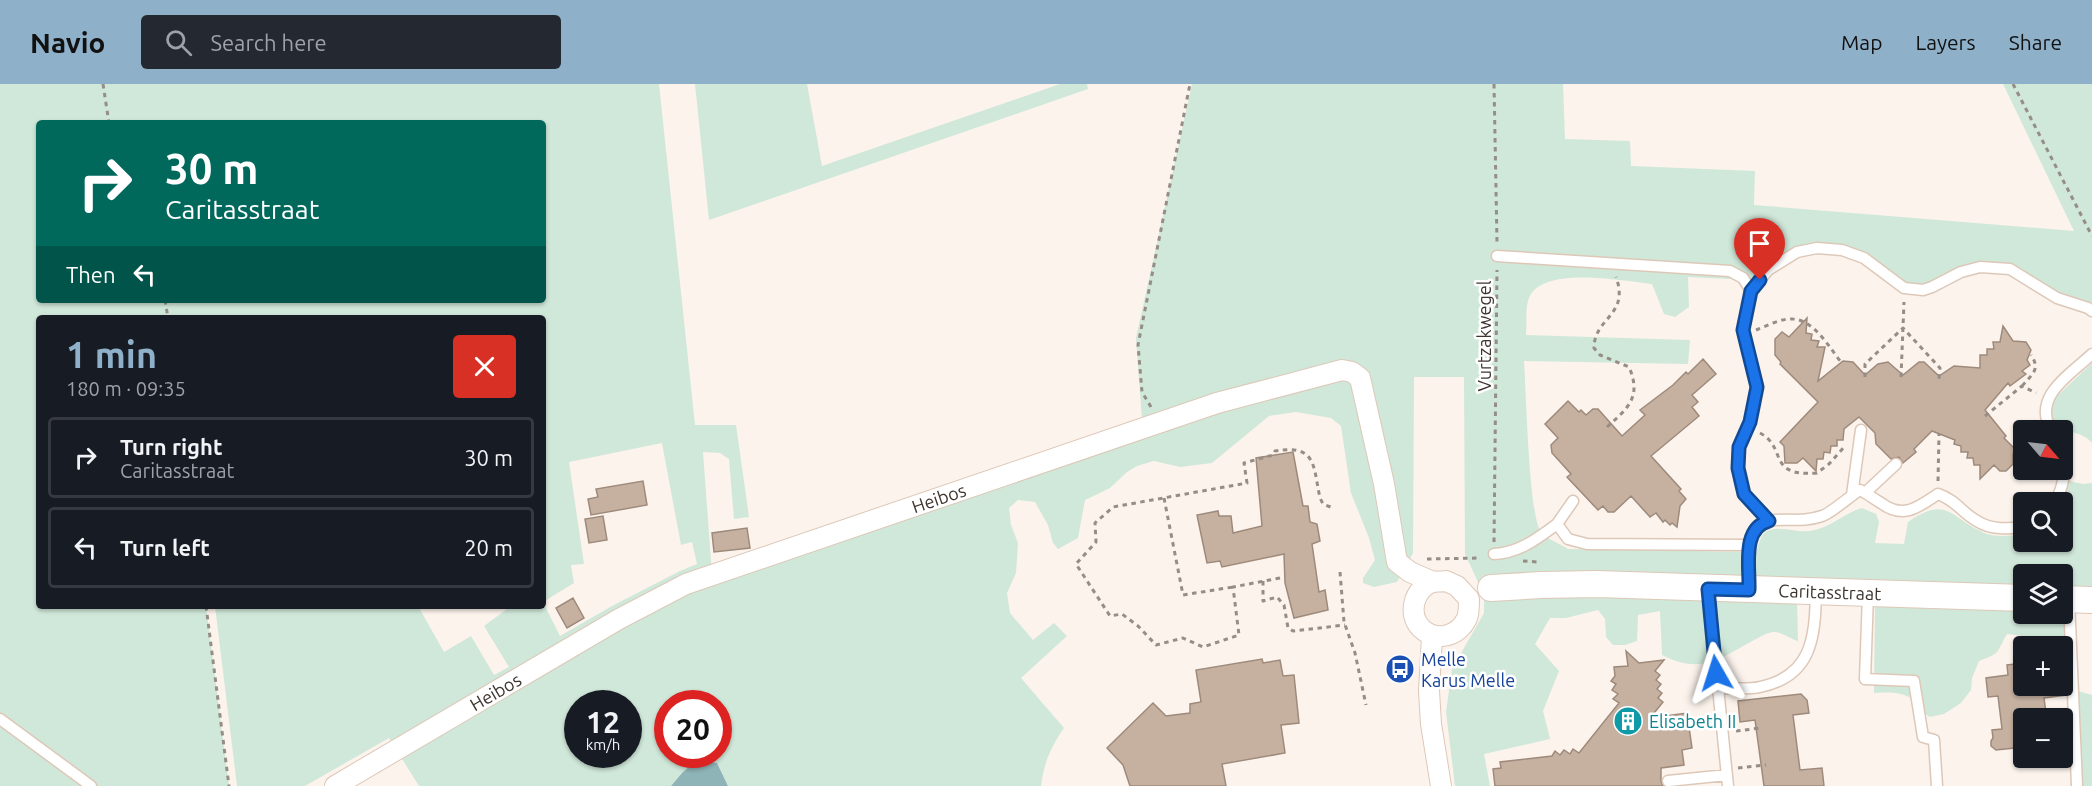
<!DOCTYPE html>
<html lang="en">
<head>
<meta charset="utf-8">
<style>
	:root { --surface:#171b24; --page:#242831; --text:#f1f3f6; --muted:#9ea1a6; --line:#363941; --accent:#8fb0c9 }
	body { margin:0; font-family:Ubuntu,sans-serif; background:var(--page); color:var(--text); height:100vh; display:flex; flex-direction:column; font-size:22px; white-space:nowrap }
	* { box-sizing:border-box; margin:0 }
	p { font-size:20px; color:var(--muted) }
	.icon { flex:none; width:33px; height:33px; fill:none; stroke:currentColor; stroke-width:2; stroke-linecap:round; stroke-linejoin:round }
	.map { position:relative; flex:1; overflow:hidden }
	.sheet { position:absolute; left:36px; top:231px; width:510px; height:294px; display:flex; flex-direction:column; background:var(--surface); border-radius:6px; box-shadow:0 2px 4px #0004 }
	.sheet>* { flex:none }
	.top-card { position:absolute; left:36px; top:36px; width:510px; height:183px; border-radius:6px; box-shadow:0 2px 4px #0004; background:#00695c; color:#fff; overflow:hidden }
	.needle { width:39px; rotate:118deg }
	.fabs { position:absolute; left:2013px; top:336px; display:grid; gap:12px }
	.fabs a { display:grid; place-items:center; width:60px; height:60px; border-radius:6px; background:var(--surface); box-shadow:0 2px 4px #0004; font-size:30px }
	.speed { position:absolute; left:564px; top:606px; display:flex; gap:12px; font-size:30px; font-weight:700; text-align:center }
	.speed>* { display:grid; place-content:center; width:78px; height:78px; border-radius:50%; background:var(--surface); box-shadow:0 2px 4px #0004; line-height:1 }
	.speed small { font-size:15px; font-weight:400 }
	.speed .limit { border:9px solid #d22; background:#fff; color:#111 }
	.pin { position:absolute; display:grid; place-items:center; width:51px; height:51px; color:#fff; margin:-62px -26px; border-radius:50% 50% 50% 0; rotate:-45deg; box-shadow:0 0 6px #0007 }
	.pin .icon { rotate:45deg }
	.me { position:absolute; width:66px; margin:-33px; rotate:354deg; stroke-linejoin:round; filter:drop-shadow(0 0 4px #0008) }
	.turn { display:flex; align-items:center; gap:21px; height:126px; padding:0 30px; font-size:27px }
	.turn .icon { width:78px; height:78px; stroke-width:2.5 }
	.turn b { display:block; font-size:42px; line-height:51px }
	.then { display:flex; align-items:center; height:57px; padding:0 30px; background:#0003; gap:12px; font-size:22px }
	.round { display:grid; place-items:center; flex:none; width:63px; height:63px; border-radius:6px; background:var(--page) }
	.headline { display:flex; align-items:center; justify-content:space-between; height:102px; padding:0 30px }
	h1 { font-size:36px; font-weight:700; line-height:45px; color:var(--accent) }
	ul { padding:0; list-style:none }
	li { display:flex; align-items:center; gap:18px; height:81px; margin:0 12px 9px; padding:0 18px; border:3px solid var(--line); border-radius:6px }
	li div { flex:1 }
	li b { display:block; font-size:22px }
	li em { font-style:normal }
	header { display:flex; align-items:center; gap:36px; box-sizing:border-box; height:84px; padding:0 30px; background:var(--accent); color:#111 }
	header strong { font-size:28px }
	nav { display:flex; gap:33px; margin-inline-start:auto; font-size:21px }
	.search { width:420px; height:54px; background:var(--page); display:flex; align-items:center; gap:15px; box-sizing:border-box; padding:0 21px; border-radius:6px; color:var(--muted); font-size:22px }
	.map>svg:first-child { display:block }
	.green { fill:#d0e8d9; fill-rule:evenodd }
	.water { fill:#8fb4b7 }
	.building { fill:#c6b1a1; stroke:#9e8a7b; stroke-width:1.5 }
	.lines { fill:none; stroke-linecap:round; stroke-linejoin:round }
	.service-casing { stroke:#ddc8b8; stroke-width:13 }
	.minor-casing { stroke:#ddc8b8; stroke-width:22 }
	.tertiary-casing { stroke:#ddc8b8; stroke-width:28 }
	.path { stroke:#958d86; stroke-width:3; stroke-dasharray:4.5 4.5; stroke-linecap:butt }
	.service { stroke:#fff; stroke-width:10 }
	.minor { stroke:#fff; stroke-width:20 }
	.tertiary { stroke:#fff; stroke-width:26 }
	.route-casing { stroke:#114b97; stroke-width:15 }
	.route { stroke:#1a73e8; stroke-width:10 }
	.labels { text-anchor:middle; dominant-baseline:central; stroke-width:5; stroke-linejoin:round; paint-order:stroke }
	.street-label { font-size:18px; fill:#3d352e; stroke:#fff }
	.transit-label { font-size:18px; fill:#164399; stroke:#fff; text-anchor:start }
	.culture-label { font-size:18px; fill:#0d838f; stroke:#fff; text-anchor:start }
</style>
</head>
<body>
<header>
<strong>Navio</strong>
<div class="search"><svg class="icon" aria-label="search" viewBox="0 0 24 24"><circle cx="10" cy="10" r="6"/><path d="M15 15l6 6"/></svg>Search here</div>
<nav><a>Map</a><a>Layers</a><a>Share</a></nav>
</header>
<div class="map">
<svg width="2092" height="702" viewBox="0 0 2092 702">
	<rect width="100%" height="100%" fill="#fcf3ec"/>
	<!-- green -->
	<path class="green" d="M 0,0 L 659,0 L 695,341 L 736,341 L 749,433 L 734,435 L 729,375 L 720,369 L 703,368 L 712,490 L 1142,336 L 1136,254 L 1192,0 L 1563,0 L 1565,55 L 1630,57 L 1631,82 L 1755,87 L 1754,121 L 2074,147 L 2003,0 L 2092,0 L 2092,220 L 2088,221 L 2063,213 L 1997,180 L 1930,202 L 1902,200 L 1835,161 L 1771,178 L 1750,196 L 1688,193 L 1689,223 L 1675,233 L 1664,230 L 1652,200 C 1624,197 1542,181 1529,214 C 1525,224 1527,240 1526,251 L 1690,256 L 1688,280 L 1524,277 C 1526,304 1529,433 1541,448 C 1546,455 1561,460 1568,465 L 1756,468 C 1759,461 1760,451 1767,447 C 1780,441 1796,449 1810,447 C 1831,444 1844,429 1862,424 L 1876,430 L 1879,438 L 1875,459 L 1904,460 L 1908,438 C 1947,411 1950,433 1982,448 C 1995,454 2010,452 2023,450 L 2024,458 L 2062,458 L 2063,419 L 2069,397 L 2083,400 L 2092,399 L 2092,509 L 2063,508 L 2062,490 L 2024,490 L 2024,530 L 2062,530 L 2063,525 L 2069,526 L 2066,557 L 2007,550 C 1996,569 2001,569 1979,577 L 1972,594 L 1971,606 L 1961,619 L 1944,630 L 1930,633 C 1919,626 1924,625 1917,619 C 1906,607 1888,608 1874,609 L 1875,523 L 1797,518 L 1798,557 C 1791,555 1783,549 1776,548 C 1769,547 1760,553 1754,556 C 1719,575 1701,591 1662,571 L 1660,527 L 1638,531 L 1637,557 L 1625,561 L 1613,561 L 1606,553 L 1605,535 L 1598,526 L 1566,534 L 1550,534 L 1535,560 L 1559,587 L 1543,627 L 1550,655 L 1484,670 L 1490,702 L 1455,702 L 1446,628 L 1452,585 L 1484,529 L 1484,511 L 1465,470 L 1464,293 L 1414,293 L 1413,469 L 1397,498 L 1374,503 L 1363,499 L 1363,494 L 1375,476 L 1369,454 L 1351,409 L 1341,342 L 1331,334 L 1296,328 L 1269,332 L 1212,379 L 1180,383 L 1154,377 L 1137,382 L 1127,388 L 1110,404 L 1085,416 L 1078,454 L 1058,465 L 1053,459 L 1048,441 L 1035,418 L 1018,416 L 1009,424 L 1011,441 L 1018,459 L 1016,489 L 1007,509 L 1010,529 L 1033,556 L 1054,539 L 1067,552 L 1021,594 L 1064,644 C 1051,663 1044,678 1041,702 L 728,702 L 717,679 L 682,689 L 671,702 L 419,702 L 389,654 L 305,702 L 237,702 L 215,522 L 418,522 L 444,568 L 471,552 L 494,591 L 509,583 L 484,542 L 511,522 L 543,522 L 543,234 L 39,234 L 39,522 L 206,522 L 229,702 L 0,702 ZM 39,39 L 543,39 L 543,216 L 39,216 ZM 662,359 L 681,461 L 692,458 L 697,480 L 680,487 L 612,522 L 560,552 L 543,518 L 574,499 L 571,481 L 584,480 L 569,378 ZM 578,620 L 628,620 L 628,670 L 578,670 ZM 668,620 L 718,620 L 718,670 L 668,670 Z
		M 695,0 L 807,0 L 822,82 L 1060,0 L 1087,0 L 1088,5 L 709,136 Z
		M 2092,279 L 2092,359 C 2083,348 2067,347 2054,346 L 2050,331 L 2055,314 Z
		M 2078,607 L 2092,611 L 2092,702 L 2078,702 Z"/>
	<!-- water -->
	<path class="water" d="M 697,676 L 717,679 L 728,702 L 671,702 L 682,689 Z"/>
	<!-- building -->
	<path class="building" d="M 1807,234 L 1806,249 L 1812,250 L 1811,256 L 1819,257 L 1817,263 L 1825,263 L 1818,297 L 1843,277 L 1853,278 L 1865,291 L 1878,280 L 1888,278 L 1903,291 L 1919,278 L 1924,278 L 1939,292 L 1954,282 L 1980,284 L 1980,271 L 1987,271 L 1987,265 L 1994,265 L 1993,258 L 2000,258 L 2003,242 L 2013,257 L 2026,258 L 2031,266 L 2027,276 L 2030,281 L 2022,287 L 2026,290 L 2010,302 L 2008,299 L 1985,326 L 2006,352 L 2004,354 L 2016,366 L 2013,370 L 2013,380 L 2006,387 L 2000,387 L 1994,381 L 1980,395 L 1980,381 L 1974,381 L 1973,374 L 1967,374 L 1968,368 L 1961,368 L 1961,362 L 1954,360 L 1955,356 L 1932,347 L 1914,365 L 1916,368 L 1903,379 L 1899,373 L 1891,375 L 1876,360 L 1875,349 L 1859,333 L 1844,345 L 1843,356 L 1837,356 L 1837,362 L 1831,362 L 1830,369 L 1824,368 L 1823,375 L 1817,375 L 1816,387 L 1803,374 L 1797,379 L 1785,379 L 1784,362 L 1780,358 L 1818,318 L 1780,280 L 1781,278 L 1775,271 L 1775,255 L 1782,248 L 1789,253 Z
		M 1703,275 L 1716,290 L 1692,311 L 1698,318 L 1692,323 L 1699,332 L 1651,372 L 1681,405 L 1679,407 L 1686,415 L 1680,422 L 1677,443 L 1672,439 L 1670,441 L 1665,436 L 1663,438 L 1656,429 L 1650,433 L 1631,412 L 1614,428 L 1608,428 L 1603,422 L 1598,426 L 1567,393 L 1571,390 L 1552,369 L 1551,361 L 1558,354 L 1545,340 L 1568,317 L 1579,328 L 1581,326 L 1586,331 L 1593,325 L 1598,325 L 1622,352 L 1645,331 L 1640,326 L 1673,301 L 1686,288 L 1688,290 Z
		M 1293,368 L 1303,422 L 1308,422 L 1310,438 L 1317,440 L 1320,457 L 1312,460 L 1319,508 L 1325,506 L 1328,526 L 1294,534 L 1285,499 L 1284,470 L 1222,483 L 1220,477 L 1207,479 L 1197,431 L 1218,427 L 1219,432 L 1231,432 L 1233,449 L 1262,442 L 1256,374 Z
		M 643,397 L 647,421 L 591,431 L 588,415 L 598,413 L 596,405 Z
		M 603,432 L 607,456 L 589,459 L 585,435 Z
		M 747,444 L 750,464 L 714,468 L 712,449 Z
		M 573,514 L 584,534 L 567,544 L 556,524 Z
		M 1626,567 L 1639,579 L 1664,576 L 1655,587 L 1660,591 L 1656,596 L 1661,600 L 1657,605 L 1662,609 L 1658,614 L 1663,618 L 1650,634 L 1687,629 L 1692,664 L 1682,666 L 1684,681 L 1661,684 L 1661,697 L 1663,702 L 1495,702 L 1493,685 L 1501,684 L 1500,678 L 1552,672 L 1555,667 L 1560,671 L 1564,666 L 1570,670 L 1573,665 L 1579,669 L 1619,619 L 1613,615 L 1618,610 L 1612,606 L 1616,600 L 1611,597 L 1615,592 L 1614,583 L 1628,582 Z
		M 1262,575 L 1263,579 L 1280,576 L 1283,592 L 1294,591 L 1299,639 L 1281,641 L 1285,669 L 1222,680 L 1226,702 L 1130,702 L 1123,681 L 1107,664 L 1153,619 L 1166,632 L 1190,629 L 1190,620 L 1201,618 L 1196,586 Z
		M 2024,579 L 2024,602 L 2065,602 L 2066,611 L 2044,614 L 2046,629 L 2043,629 L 2043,634 L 2024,634 L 2024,663 L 1996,666 L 1991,662 L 1991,657 L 1993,654 L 1992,646 L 2002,645 L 1998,612 L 1988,613 L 1986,594 L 2008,591 L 2007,581 Z
		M 1801,610 L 1807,616 L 1809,629 L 1793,631 L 1800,686 L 1822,684 L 1824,702 L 1764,702 L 1755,636 L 1740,638 L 1738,617 Z"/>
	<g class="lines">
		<!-- service casing -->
		<g class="service-casing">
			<path id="service" d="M 1497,172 L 1730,187 L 1743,194 L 1751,207
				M 2051,346 C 2032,312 2070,291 2092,270
				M 1866,408 L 1896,380
				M 1852,411 L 1861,346
				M 1573,417 L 1557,440 L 1568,455 L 1587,460 L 1749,461
				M 2055,418 C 2063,403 2066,390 2062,373
				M 1769,437 L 1744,410 L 1738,384 L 1739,363 L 1750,338 L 1757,303 L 1743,246 L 1751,207 L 1768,186 L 1797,168 L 1817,164 L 1842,166 L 1864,174 L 1904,204 L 1923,206 L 1932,203 L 1961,188 L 1980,183 L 2010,185 L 2057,214 L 2088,224 L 2092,227
				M 1494,470 C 1519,469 1538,454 1557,440
				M 1708,505 L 1728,702
				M 1749,506 C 1750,482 1741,438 1775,436 C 1793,435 1804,438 1822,432 C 1830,430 1850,412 1860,406 C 1868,410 1874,415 1881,419 C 1904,436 1918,423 1938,410 C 1956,416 1962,429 1977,437 C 1991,446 2008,445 2024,443
				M 1868,510 L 1865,595 L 1914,597 L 1923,653 L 1934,656 L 1937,702
				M 2069,516 L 2077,702
				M 1718,604 C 1732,604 1747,606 1760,603 C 1812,592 1815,554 1816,508
				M 0,635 L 91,702
				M 1668,697 L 1727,691"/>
		</g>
		<!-- minor casing -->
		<g class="minor-casing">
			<g id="minor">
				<path d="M 1446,497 L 1457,502 L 1469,515 C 1469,520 1469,529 1467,534 C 1459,552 1436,559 1421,544 C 1407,530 1414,505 1432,498 C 1436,497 1442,498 1446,497 Z"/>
				<path d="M 1432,552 L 1429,607 L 1431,640 L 1441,702"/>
				<path id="s1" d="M 335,702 L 619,535 L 686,500 L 1217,319 L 1342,286 L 1352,288 L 1360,294 L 1384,400 L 1397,478 L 1410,488 L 1433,498"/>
			</g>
		</g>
		<!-- tertiary casing -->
		<g class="tertiary-casing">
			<g id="tertiary">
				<path id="s2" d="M 1491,504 L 1541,501 L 1597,500 L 2024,514"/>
				<path d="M 2062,515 L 2092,516"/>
			</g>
		</g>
		<!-- path -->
		<path class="path" d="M 103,0 L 109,39
			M 1494,0 L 1497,158
			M 2013,0 L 2092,152
			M 165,216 L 168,234
			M 1756,246 C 1767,242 1781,234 1793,235 C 1814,236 1829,263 1841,278
			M 1865,293 L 1865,280 L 1903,244 L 1940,284 L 1939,295
			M 1901,293 L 1904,218
			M 2022,302 C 2032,290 2041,286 2031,271
			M 1151,323 L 1142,308 L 1138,261 L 1190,0
			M 1985,332 L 2022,302 L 2036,309
			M 1607,343 C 1628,324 1642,313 1629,283 L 1600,271 L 1594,264 C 1594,233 1630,232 1616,193
			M 1760,349 C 1788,364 1766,393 1817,389 L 1829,380 L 1845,362
			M 1938,397 L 1939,350
			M 1164,414 L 1183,511 L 1233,503
			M 1494,458 L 1497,186
			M 1427,475 L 1481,474
			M 1523,477 L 1538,478
			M 1340,488 L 1344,538 L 1355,569 L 1366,621
			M 1280,494 L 1233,503 L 1239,551 L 1203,563 L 1183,554 L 1156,561 L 1138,542 L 1122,530 L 1110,532 L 1076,480 L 1096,458 L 1095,439 L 1113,423 L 1247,399 L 1244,379 L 1273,371 L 1275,367 C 1317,360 1313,382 1320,414 L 1323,420 L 1333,424
			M 1263,497 L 1263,517 L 1277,513 L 1284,521 L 1288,544 L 1293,547 L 1345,541
			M 206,522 L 229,702
			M 1736,647 L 1761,644
			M 1738,684 L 1766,681"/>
		<!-- service -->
		<use href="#service" class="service"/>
		<!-- minor -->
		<use href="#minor" class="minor"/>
		<!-- tertiary -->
		<use href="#tertiary" class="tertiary"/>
	</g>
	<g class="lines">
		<!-- route casing -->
		<g class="route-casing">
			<path id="route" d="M 1716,589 L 1708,505 L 1749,506 C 1750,484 1741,444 1769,437 L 1744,410 L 1738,384 L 1739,363 L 1750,338 L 1757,303 L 1743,246 L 1751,207 L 1760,196"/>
		</g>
		<!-- route -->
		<use href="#route" class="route"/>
	</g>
	<!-- icons -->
	<defs>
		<g id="bus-disc" transform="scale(1.5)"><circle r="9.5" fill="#1a4fb4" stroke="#fff"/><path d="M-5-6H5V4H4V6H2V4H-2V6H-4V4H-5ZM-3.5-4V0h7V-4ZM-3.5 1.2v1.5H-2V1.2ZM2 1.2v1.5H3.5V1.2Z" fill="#fff"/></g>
		<g id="building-disc" transform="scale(1.5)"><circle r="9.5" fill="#0f9aa8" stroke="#fff"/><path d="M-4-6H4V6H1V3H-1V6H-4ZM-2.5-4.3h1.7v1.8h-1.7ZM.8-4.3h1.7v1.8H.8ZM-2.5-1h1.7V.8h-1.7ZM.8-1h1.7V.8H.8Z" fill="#fff"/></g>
	</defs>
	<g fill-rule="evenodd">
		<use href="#bus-disc" x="1400" y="585"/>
		<use href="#building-disc" x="1628" y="637"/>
	</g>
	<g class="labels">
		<!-- street labels -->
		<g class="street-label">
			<text transform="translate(1484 252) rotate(-90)">Vurtzakwegel</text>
			<text stroke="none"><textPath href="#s1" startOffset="672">Heibos</textPath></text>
			<text stroke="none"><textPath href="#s2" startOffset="339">Caritasstraat</textPath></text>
			<text stroke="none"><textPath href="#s1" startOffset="186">Heibos</textPath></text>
		</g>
		<!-- transit labels -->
		<g class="transit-label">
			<text x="1421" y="575">Melle<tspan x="1421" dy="21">Karus Melle</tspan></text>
		</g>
		<!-- culture labels -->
		<g class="culture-label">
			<text x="1649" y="637">Elisabeth II</text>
		</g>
	</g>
</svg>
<div class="fabs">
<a><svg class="needle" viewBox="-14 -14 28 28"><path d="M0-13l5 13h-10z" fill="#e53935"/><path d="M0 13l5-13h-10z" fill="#9ea1a6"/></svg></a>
<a><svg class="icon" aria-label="search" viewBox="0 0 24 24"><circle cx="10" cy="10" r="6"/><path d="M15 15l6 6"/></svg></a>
<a><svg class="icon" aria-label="layers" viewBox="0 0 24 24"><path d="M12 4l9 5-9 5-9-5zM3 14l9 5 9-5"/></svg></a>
<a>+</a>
<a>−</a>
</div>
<div class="speed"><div>12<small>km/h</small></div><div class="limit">20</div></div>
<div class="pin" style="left:1760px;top:196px;background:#d93025"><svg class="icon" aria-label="arrive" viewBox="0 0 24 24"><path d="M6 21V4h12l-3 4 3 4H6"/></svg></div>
<svg class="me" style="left:1716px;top:589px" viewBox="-20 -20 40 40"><path d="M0-17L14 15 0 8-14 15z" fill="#1a73e8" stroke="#fff" stroke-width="4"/></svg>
<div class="top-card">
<div class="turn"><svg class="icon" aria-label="right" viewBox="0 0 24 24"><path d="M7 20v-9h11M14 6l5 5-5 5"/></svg><div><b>30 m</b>Caritasstraat</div></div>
<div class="then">Then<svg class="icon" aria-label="left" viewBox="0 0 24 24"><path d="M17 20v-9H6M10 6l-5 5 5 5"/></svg></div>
</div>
<section class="sheet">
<div class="headline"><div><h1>1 min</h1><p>180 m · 09:35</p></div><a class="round" style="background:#d93025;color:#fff"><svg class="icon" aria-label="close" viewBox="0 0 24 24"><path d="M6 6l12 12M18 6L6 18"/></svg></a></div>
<ul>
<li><svg class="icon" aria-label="right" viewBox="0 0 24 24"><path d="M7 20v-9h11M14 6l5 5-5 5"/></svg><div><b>Turn right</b><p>Caritasstraat</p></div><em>30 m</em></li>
<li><svg class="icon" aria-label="left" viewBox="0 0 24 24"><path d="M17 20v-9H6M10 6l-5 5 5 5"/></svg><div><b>Turn left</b></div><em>20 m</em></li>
</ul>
</section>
</div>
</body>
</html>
